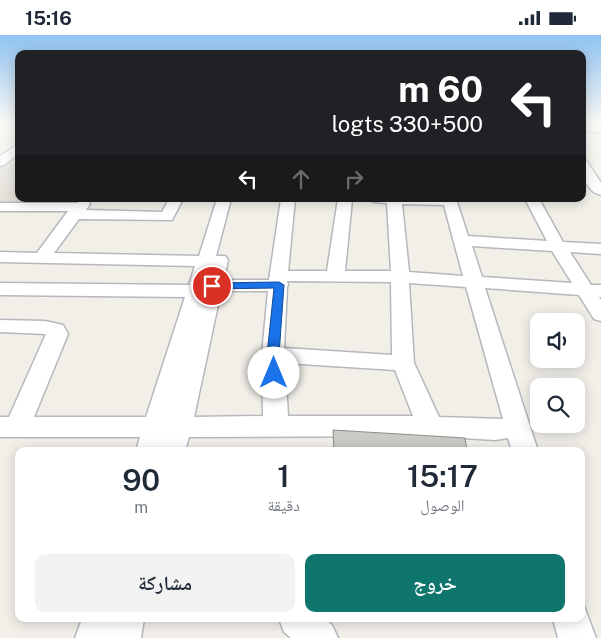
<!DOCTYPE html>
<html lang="ar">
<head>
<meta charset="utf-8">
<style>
	:root { --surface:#fff; --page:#f2f2f3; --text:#1f2937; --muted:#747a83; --accent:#0f766e }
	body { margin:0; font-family:"Public Sans","Noto Naskh Arabic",sans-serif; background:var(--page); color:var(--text); direction:rtl; height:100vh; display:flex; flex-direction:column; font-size:19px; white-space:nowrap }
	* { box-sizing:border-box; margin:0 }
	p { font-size:16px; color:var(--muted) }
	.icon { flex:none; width:28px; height:28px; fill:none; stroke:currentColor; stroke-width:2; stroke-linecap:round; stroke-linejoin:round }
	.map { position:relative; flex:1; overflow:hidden; direction:ltr }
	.drawer { position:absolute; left:15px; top:412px; width:570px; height:175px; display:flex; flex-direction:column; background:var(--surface); border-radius:10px; box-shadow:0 2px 12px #0003; direction:rtl }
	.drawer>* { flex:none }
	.guide { position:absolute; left:15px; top:15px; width:571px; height:152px; border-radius:10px; box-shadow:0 2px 12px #0003; direction:rtl; background:#202124; color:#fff; overflow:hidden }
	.fabs { position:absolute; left:530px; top:278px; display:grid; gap:10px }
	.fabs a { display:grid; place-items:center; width:55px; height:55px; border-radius:10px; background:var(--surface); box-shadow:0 2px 12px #0003; font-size:25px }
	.pin { position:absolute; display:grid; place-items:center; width:42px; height:42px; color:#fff; margin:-21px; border:2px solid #fff; border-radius:50%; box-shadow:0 1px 5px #0007 }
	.me { position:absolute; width:55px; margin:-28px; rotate:0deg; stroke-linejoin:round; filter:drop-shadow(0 0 4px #0008) }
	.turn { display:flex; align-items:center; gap:18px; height:105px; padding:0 20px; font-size:22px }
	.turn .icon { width:65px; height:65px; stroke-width:2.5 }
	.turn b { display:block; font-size:35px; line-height:42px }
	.lanes { display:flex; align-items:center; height:48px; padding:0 20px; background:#0003; justify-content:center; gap:25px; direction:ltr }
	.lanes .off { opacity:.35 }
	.eta { display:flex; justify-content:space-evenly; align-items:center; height:85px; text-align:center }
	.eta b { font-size:30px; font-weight:600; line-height:35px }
	.cta { display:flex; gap:10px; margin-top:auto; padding:10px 20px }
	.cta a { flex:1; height:58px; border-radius:10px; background:var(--accent); color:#fff; font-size:20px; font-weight:600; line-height:58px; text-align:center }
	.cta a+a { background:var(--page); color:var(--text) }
	.status { display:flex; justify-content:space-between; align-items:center; height:35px; padding:0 25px; background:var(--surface); direction:ltr }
	.status svg { height:14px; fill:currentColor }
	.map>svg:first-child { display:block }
	.education { fill:#e1ded6 }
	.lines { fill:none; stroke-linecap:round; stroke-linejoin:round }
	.minor-casing { stroke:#b5b8bc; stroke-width:3 }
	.minor { fill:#fff; fill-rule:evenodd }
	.wall { fill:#afaea9 }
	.building { fill:#cccac5; stroke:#8f8d8a }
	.route { fill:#1a73e8; stroke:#114b97 }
</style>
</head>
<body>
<div class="status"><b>15:16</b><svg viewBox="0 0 49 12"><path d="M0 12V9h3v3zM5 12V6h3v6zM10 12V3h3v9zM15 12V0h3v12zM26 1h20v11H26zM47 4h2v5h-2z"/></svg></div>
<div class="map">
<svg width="601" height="603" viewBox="0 0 601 603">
	<rect width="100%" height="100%" fill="#f1efe8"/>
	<!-- education -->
	<path class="education" d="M 19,117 L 19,164 L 81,164 L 78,168 L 0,168 L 0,132 Z"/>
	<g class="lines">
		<!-- minor casing -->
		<g class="minor-casing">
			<path id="minor" d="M 582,90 L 601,91 L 601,97 L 582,96 Z
				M 19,109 L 19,118 L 4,130 L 0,131 L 0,121 Z
				M 582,124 L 586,125 L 601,148 L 601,160 C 585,156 582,138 582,124 Z
				M 169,164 L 183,164 L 172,185 L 79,184 L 54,218 L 199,221 L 217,164 L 231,164 L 216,221 L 225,221 L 228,225 L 224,245 L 269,245 L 281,164 L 295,164 L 288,236 L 327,236 L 338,164 L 352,164 L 345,236 L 391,236 L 387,168 L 373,167 L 371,164 L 456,164 L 468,201 L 547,206 L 525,164 L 539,164 L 563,207 L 601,209 L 601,219 L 570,217 L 591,250 L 601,250 L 601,262 L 599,262 L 601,265 L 601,286 L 594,284 L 579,260 L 485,253 L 538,416 L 512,416 L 508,403 L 495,405 L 430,401 L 189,402 L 185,416 L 136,416 L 140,402 L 0,402 L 0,382 L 9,382 L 46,299 L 0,297 L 0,285 L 45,286 L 63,290 L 68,299 L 34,382 L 146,382 L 185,262 L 0,260 L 0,248 L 189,250 L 195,231 L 0,227 L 0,217 L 37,218 L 68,176 L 0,176 L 0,168 L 77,168 L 83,165 L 88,166 L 90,169 L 86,175 L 162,177 ZM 402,169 L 444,170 L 463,241 L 409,237 ZM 472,211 L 552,216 L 572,248 L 482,242 ZM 287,246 L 391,247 L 392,320 L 284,313 L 287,252 L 288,250 ZM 409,248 L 466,252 L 503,384 L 439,382 L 414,328 ZM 221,256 L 268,256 L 262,320 L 263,381 L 194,382 ZM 285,328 L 395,335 L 413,381 L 288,381 Z
				M 581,570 L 584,571 L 596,603 L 558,603 L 553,584 L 581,584 Z
				M 82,584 L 144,584 L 141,603 L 75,603 Z
				M 279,584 L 325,584 L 332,590 L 338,603 L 291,603 L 284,597 Z"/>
		</g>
		<!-- minor -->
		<use href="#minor" class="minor"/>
	</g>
	<!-- wall -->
	<path class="wall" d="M 333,395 L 467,416 L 333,416 Z
		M 491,584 L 520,584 L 518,587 Z"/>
	<!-- building -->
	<path class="building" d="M 333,395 L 465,403 L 467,416 L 334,416 Z"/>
	<!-- sky -->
	<linearGradient id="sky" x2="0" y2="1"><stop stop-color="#8fc3f1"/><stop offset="0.51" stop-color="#f9f8f5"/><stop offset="1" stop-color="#f9f8f5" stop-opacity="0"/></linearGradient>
	<rect width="601" height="172" fill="url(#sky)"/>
	<!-- route -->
	<path class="route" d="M 279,247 L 284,250 L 279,320 L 280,338 L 274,342 L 268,338 L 267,320 L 274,253 L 212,254 L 207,251 L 212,248 Z"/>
</svg>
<div class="fabs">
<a><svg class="icon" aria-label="sound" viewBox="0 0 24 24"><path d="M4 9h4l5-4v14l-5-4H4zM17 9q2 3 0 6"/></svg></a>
<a><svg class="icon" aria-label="search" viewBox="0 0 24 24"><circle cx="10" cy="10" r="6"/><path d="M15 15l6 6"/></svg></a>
</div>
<div class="pin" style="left:212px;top:251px;background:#d93025"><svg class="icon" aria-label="arrive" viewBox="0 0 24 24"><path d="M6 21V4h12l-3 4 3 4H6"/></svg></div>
<svg class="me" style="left:274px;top:338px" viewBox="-20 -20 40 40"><circle r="19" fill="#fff"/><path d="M0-13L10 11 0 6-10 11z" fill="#1a73e8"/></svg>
<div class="guide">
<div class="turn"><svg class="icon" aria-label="left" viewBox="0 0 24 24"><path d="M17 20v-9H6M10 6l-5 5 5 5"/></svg><div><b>60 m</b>330+500 logts</div></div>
<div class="lanes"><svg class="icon" aria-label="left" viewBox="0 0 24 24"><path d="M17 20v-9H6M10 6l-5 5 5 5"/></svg><svg class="icon off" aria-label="ahead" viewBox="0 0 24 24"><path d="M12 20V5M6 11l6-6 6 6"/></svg><svg class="icon off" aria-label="right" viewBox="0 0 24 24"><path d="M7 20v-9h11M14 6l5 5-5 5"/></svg></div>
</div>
<section class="drawer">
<div class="eta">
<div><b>15:17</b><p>الوصول</p></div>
<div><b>1</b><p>دقيقة</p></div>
<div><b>90</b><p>m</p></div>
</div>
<div class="cta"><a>خروج</a><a>مشاركة</a></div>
</section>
</div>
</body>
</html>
